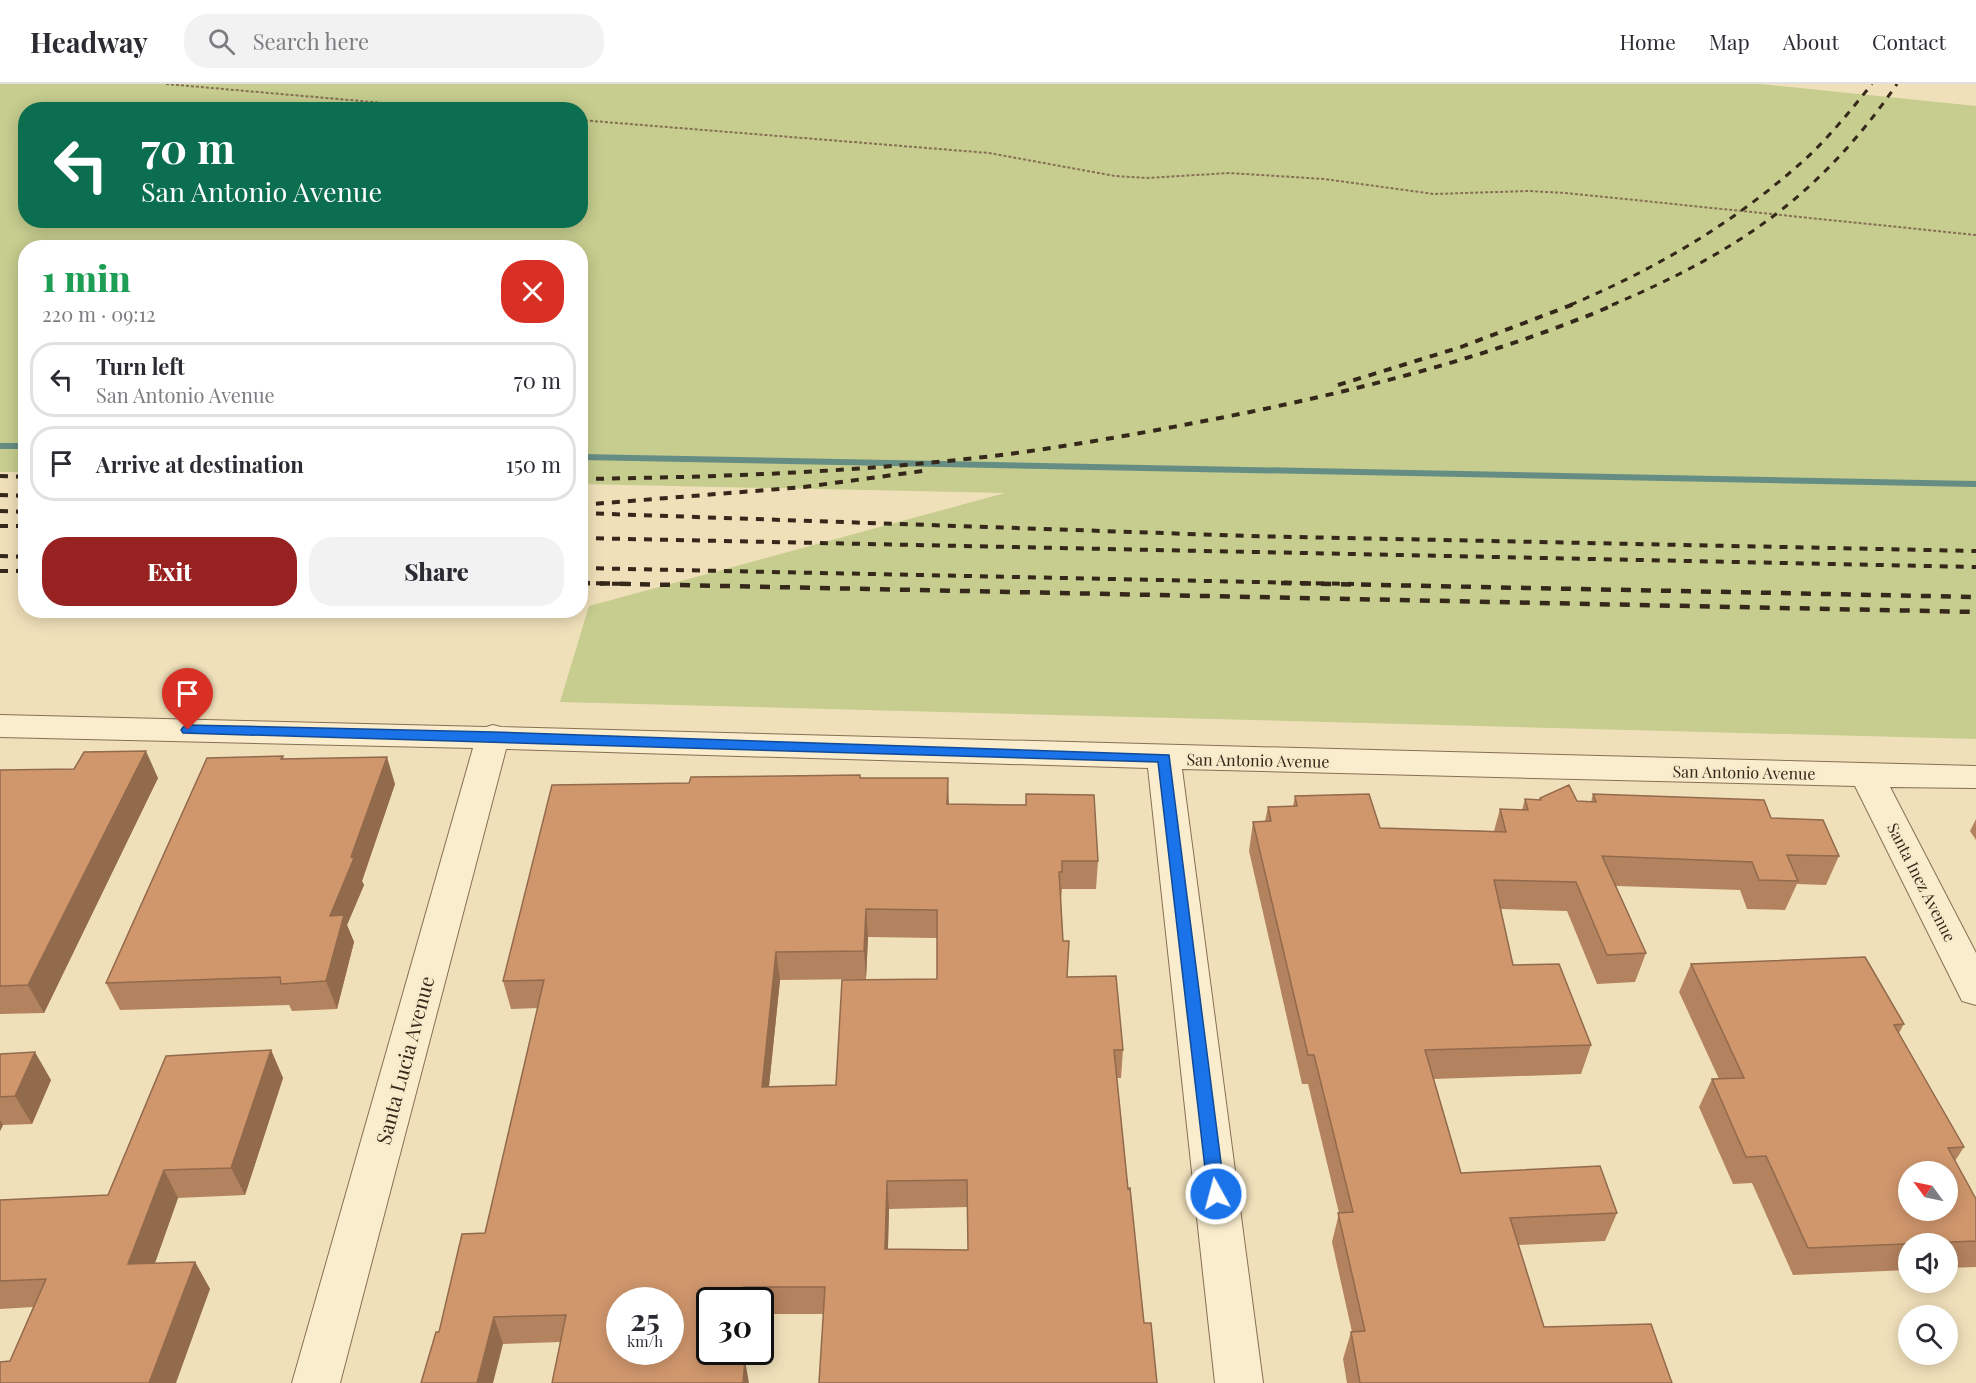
<!DOCTYPE html>
<html lang="en">
<head>
<meta charset="utf-8">
<style>
	:root { --surface:#fff; --page:#f2f2f3; --text:#2b2b33; --muted:#7c7c81; --line:#e1e1e2; --accent:#982121 }
	body { margin:0; font-family:"Playfair Display",serif; background:var(--page); color:var(--text); height:100vh; display:flex; flex-direction:column; font-size:22px; white-space:nowrap }
	* { box-sizing:border-box; margin:0 }
	p { font-size:20px; color:var(--muted) }
	.icon { flex:none; width:33px; height:33px; fill:none; stroke:currentColor; stroke-width:2; stroke-linecap:round; stroke-linejoin:round }
	.map { position:relative; flex:1; overflow:hidden }
	.details { position:absolute; left:18px; top:156px; width:570px; height:378px; display:flex; flex-direction:column; background:var(--surface); border-radius:24px; box-shadow:0 3px 15px #0003 }
	.details>* { flex:none }
	.guide { position:absolute; left:18px; top:18px; width:570px; height:126px; border-radius:24px; box-shadow:0 3px 15px #0003; background:#0b6e4f; color:#fff; overflow:hidden }
	.needle { width:39px; rotate:303deg }
	.tools { position:absolute; left:1898px; top:1077px; display:grid; gap:12px }
	.tools a { display:grid; place-items:center; width:60px; height:60px; border-radius:50%; background:var(--surface); box-shadow:0 3px 15px #0003; font-size:30px }
	.speed { position:absolute; left:606px; top:1203px; display:flex; gap:12px; font-size:30px; font-weight:700; text-align:center }
	.speed>* { display:grid; place-content:center; width:78px; height:78px; border-radius:50%; background:var(--surface); box-shadow:0 3px 15px #0003; line-height:1 }
	.speed small { font-size:15px; font-weight:400 }
	.speed .limit { border:3px solid #111; border-radius:9px; background:#fff; color:#111 }
	.pin { position:absolute; display:grid; place-items:center; width:51px; height:51px; color:#fff; margin:-62px -26px; border-radius:50% 50% 50% 0; rotate:-45deg; box-shadow:0 0 6px #0007 }
	.pin .icon { rotate:45deg }
	.me { position:absolute; width:66px; margin:-33px; rotate:353deg; stroke-linejoin:round; filter:drop-shadow(0 0 4px #0008) }
	.turn { display:flex; align-items:center; gap:21px; height:126px; padding:0 24px; font-size:27px }
	.turn .icon { width:78px; height:78px; stroke-width:2.5 }
	.turn b { display:block; font-size:42px; line-height:51px }
	.round { display:grid; place-items:center; flex:none; width:63px; height:63px; border-radius:24px; background:var(--page) }
	.overview { display:flex; align-items:center; justify-content:space-between; height:102px; padding:0 24px }
	h1 { font-size:36px; font-weight:800; line-height:45px; color:#1e9e55 }
	.button { display:flex; gap:12px; margin-top:auto; padding:12px 24px }
	.button a { flex:1; height:69px; border-radius:24px; background:var(--accent); color:#fff; font-size:24px; font-weight:800; line-height:69px; text-align:center }
	.button a+a { background:var(--page); color:var(--text) }
	ul { padding:0; list-style:none }
	li { display:flex; align-items:center; gap:18px; height:75px; margin:0 12px 9px; padding:0 12px; border:3px solid var(--line); border-radius:24px }
	li div { flex:1 }
	li b { display:block; font-size:22px }
	li em { font-style:normal }
	header { display:flex; align-items:center; gap:36px; box-sizing:border-box; height:84px; padding:0 30px; background:var(--surface); border-bottom:2px solid var(--line) }
	header strong { font-size:28px }
	nav { display:flex; gap:33px; margin-inline-start:auto; font-size:21px }
	.search { width:420px; height:54px; background:var(--page); display:flex; align-items:center; gap:15px; box-sizing:border-box; padding:0 21px; border-radius:24px; color:var(--muted); font-size:22px }
	.map>svg:first-child { display:block }
	.green { fill:#c6cd8e; fill-rule:evenodd }
	.lines { fill:none; stroke-linecap:round; stroke-linejoin:round }
	.stream { fill:#668d84; fill-rule:evenodd }
	.minor-casing { stroke:#876f54; stroke-width:2 }
	.path { stroke:#876f54; stroke-width:2; stroke-dasharray:3 2; stroke-linecap:butt }
	.minor { fill:#faedcd; fill-rule:evenodd }
	.rail-far2 { stroke:#35271a; stroke-width:3; stroke-dasharray:7 7; stroke-linecap:butt }
	.rail-far1 { stroke:#35271a; stroke-width:4; stroke-dasharray:8 8; stroke-linecap:butt }
	.rail { stroke:#35271a; stroke-width:4.5; stroke-dasharray:10 10; stroke-linecap:butt }
	.wall { fill:#b3825e; fill-rule:evenodd }
	.shaded-wall { fill:#926a4c }
	.building { fill:#d0976d; stroke:#926a4c; stroke-width:1.5; fill-rule:evenodd }
	.route { fill:#1a73e8; stroke:#114b97; stroke-width:1.5 }
	.labels { text-anchor:middle; dominant-baseline:central; stroke-width:5; stroke-linejoin:round; paint-order:stroke }
	.street-label { font-size:16px; fill:#35271a; stroke:#f7eaca }
	.near-street-label { font-size:20px; fill:#35271a; stroke:#f7eaca }
</style>
</head>
<body>
<header>
<strong>Headway</strong>
<div class="search"><svg class="icon" aria-label="search" viewBox="0 0 24 24"><circle cx="10" cy="10" r="6"/><path d="M15 15l6 6"/></svg>Search here</div>
<nav><a>Home</a><a>Map</a><a>About</a><a>Contact</a></nav>
</header>
<div class="map">
<svg width="1976" height="1299" viewBox="0 0 1976 1299">
	<rect width="100%" height="100%" fill="#f0e0ba"/>
	<!-- green -->
	<path class="green" d="M 0,0 L 1761,0 L 1976,22 L 1976,655 L 560,618 L 589,522 L 1005,409 L 581,400 L 580,164 L 26,164 L 25,388 L 0,388 ZM 26,26 L 580,26 L 580,136 L 26,136 Z"/>
	<g class="lines">
		<!-- stream -->
		<path class="stream" d="M 0,359 L 26,359 L 26,365 L 0,365 Z
			M 580,370 L 1976,397 L 1976,403 L 580,376 Z"/>
		<!-- minor casing -->
		<g class="minor-casing">
			<path id="minor" d="M 0,631 L 486,643 L 493,641 L 501,643 L 1976,682 L 1976,704 L 1890,703 L 1976,869 L 1976,921 L 1962,917 L 1855,702 L 1182,685 L 1263,1299 L 1215,1299 L 1148,684 L 506,665 L 340,1299 L 292,1299 L 473,664 L 0,653 Z"/>
		</g>
		<!-- path -->
		<path class="path" d="M 166,0 L 464,26
			M 580,36 L 989,69 L 1115,92 L 1147,94 L 1229,89 L 1324,95 L 1434,110 L 1528,107 L 1566,109 L 1976,151"/>
		<!-- minor -->
		<use href="#minor" class="minor"/>
		<!-- rail-far2 -->
		<path class="rail-far2" d="M 1570,221 C 1654,186 1734,139 1802,78 C 1828,55 1850,27 1872,0
			M 1612,221 C 1737,168 1819,113 1897,0"/>
		<!-- rail-far1 -->
		<path class="rail-far1" d="M 1338,301 L 1461,263 L 1574,220
			M 0,392 L 26,393
			M 580,395 C 723,393 867,388 1009,370 C 1090,359 1170,344 1250,328 C 1375,302 1499,270 1616,220
			M 0,411 L 26,412
			M 580,421 L 804,403 L 930,386
			M 0,427 L 26,428
			M 580,429 L 1248,452 L 1976,467
			M 0,442 L 26,442
			M 580,454 L 1976,483
			M 0,472 L 26,473
			M 580,484 L 1354,500
			M 0,487 L 26,487
			M 580,499 L 631,500"/>
		<!-- rail -->
		<path class="rail" d="M 580,499 L 1976,528
			M 1281,499 L 1976,513"/>
	</g>
	<!-- wall -->
	<path class="wall" d="M 283,672 L 284,675 L 395,700 L 362,797 L 364,801 L 347,841 L 354,858 L 337,925 L 292,927 L 289,921 L 120,926 L 106,899 Z
		M 0,686 L 158,694 L 44,929 L 0,930 Z
		M 860,694 L 949,720 L 1098,777 L 1096,805 L 1062,805 L 1061,816 L 1063,857 L 1067,893 L 1123,966 L 1121,994 L 1117,994 L 1128,1105 L 823,1230 L 760,1230 L 760,1216 L 710,1216 L 710,1268 L 745,1268 L 744,1276 L 561,1258 L 503,1260 L 439,1248 L 485,1149 L 538,924 L 511,925 L 503,897 L 689,699 ZM 868,853 L 937,854 L 937,895 L 836,1001 L 769,1002 L 780,896 L 866,895 ZM 968,1123 L 968,1166 L 888,1165 L 889,1125 Z
		M 1593,710 L 1771,734 L 1839,772 L 1826,801 L 1797,800 L 1785,826 L 1747,825 L 1740,806 L 1616,802 L 1646,869 L 1635,898 L 1597,900 L 1567,827 L 1501,825 L 1513,881 L 1591,961 L 1581,990 L 1434,995 L 1461,1089 L 1617,1129 L 1605,1157 L 1518,1161 L 1544,1243 L 1672,1299 L 1347,1299 L 1343,1275 L 1351,1248 L 1352,1248 L 1332,1158 L 1339,1129 L 1308,1000 L 1302,1000 L 1249,767 L 1253,738 L 1265,737 L 1268,723 L 1293,722 L 1295,712 L 1380,744 L 1494,747 L 1500,725 L 1522,726 L 1525,715 L 1540,716 L 1540,714 L 1591,718 Z
		M 1976,735 L 1976,756 L 1970,747 Z
		M 1691,880 L 1904,940 L 1899,949 L 1964,1063 L 1955,1077 L 1976,1115 L 1976,1183 L 1947,1184 L 1947,1160 L 1908,1160 L 1908,1186 L 1793,1191 L 1752,1099 L 1733,1100 L 1699,1023 L 1712,995 L 1719,995 L 1679,908 Z
		M 271,966 L 283,994 L 245,1111 L 178,1114 L 155,1179 L 195,1178 L 210,1205 L 10,1277 L 33,1223 L 0,1225 L 0,1116 L 108,1111 Z
		M 0,970 L 51,996 L 32,1040 L 3,1041 L 0,1047 Z"/>
	<!-- shaded-wall -->
	<path class="shaded-wall" d="M 146,667 L 158,694 L 44,929 L 28,901 Z
		M 387,673 L 395,700 L 362,797 L 364,801 L 347,841 L 354,858 L 337,925 L 326,897 L 330,832 Z
		M 948,694 L 949,722 L 947,720 Z
		M 866,825 L 868,853 L 866,895 L 864,867 Z
		M 776,868 L 780,896 L 766,1031 L 762,1003 Z
		M 271,966 L 283,994 L 245,1111 L 231,1084 Z
		M 35,968 L 51,996 L 32,1040 L 15,1012 Z
		M 0,1036 L 3,1041 L 0,1047 Z
		M 164,1086 L 178,1114 L 145,1207 L 128,1180 Z
		M 887,1097 L 889,1125 L 887,1192 L 885,1165 Z
		M 195,1178 L 210,1205 L 176,1299 L 149,1299 Z
		M 744,1203 L 746,1216 L 742,1216 Z
		M 494,1233 L 503,1260 L 493,1299 L 477,1299 Z
		M 737,1268 L 745,1268 L 741,1299 L 736,1276 Z
		M 745,1276 L 749,1299 L 743,1299 Z"/>
	<!-- building -->
	<path class="building" d="M 146,667 L 28,901 L 0,902 L 0,686 L 74,685 L 84,668 Z
		M 283,672 L 281,675 L 387,673 L 351,773 L 354,774 L 330,832 L 344,831 L 326,897 L 281,900 L 280,893 L 106,899 L 207,674 Z
		M 860,691 L 860,694 L 948,694 L 947,720 L 1026,721 L 1026,710 L 1094,711 L 1098,777 L 1062,777 L 1062,788 L 1059,788 L 1063,857 L 1069,857 L 1067,893 L 1116,892 L 1123,966 L 1114,966 L 1128,1105 L 1130,1104 L 1144,1239 L 1151,1239 L 1157,1299 L 819,1299 L 825,1203 L 744,1203 L 742,1216 L 710,1216 L 710,1268 L 737,1268 L 736,1276 L 745,1276 L 743,1299 L 552,1299 L 566,1231 L 494,1233 L 477,1299 L 421,1299 L 436,1248 L 439,1248 L 462,1150 L 485,1149 L 544,896 L 503,897 L 552,701 L 689,699 L 691,693 ZM 866,825 L 937,826 L 937,895 L 842,896 L 836,1001 L 762,1003 L 776,868 L 864,867 ZM 967,1096 L 968,1166 L 885,1165 L 887,1097 ZM 620,1216 L 670,1216 L 670,1268 L 620,1268 Z
		M 1569,701 L 1577,717 L 1596,718 L 1593,710 L 1764,716 L 1771,734 L 1823,736 L 1839,772 L 1787,771 L 1798,797 L 1759,796 L 1752,778 L 1602,772 L 1646,869 L 1607,871 L 1576,798 L 1494,796 L 1513,881 L 1559,880 L 1591,961 L 1425,966 L 1461,1089 L 1600,1082 L 1617,1129 L 1510,1134 L 1544,1243 L 1651,1240 L 1672,1299 L 1360,1299 L 1351,1248 L 1365,1247 L 1338,1129 L 1353,1128 L 1314,971 L 1308,971 L 1253,738 L 1271,737 L 1268,723 L 1297,722 L 1295,712 L 1369,710 L 1380,744 L 1506,748 L 1500,725 L 1528,726 L 1525,715 L 1541,716 L 1540,714 Z
		M 1865,873 L 1904,940 L 1894,941 L 1964,1063 L 1948,1064 L 1976,1115 L 1976,1157 L 1808,1164 L 1766,1072 L 1746,1073 L 1712,995 L 1744,994 L 1691,880 ZM 1908,1088 L 1947,1088 L 1947,1126 L 1908,1126 Z
		M 271,966 L 231,1084 L 164,1086 L 128,1180 L 195,1178 L 149,1299 L 0,1299 L 0,1278 L 10,1277 L 46,1195 L 0,1197 L 0,1116 L 108,1111 L 166,972 Z
		M 35,968 L 15,1012 L 0,1013 L 0,970 Z"/>
	<!-- route -->
	<path class="route" d="M 188,641 L 493,648 L 1169,671 L 1225,1110 L 1223,1115 L 1216,1117 L 1210,1115 L 1208,1110 L 1158,678 L 183,649 L 181,646 L 183,643 Z"/>
	<g class="labels">
		<!-- street labels -->
		<g class="street-label">
			<text transform="translate(1258 676) rotate(1)">San Antonio Avenue</text>
			<text transform="translate(1744 688) rotate(1)">San Antonio Avenue</text>
			<text transform="translate(1922 798) rotate(63)">Santa Inez Avenue</text>
		</g>
		<!-- near-street labels -->
		<g class="near-street-label">
			<text transform="translate(404 976) rotate(-75)">Santa Lucia Avenue</text>
		</g>
	</g>
</svg>
<div class="tools">
<a><svg class="needle" viewBox="-14 -14 28 28"><path d="M0-13l5 13h-10z" fill="#e53935"/><path d="M0 13l5-13h-10z" fill="#7c7c81"/></svg></a>
<a><svg class="icon" aria-label="sound" viewBox="0 0 24 24"><path d="M4 9h4l5-4v14l-5-4H4zM17 9q2 3 0 6"/></svg></a>
<a><svg class="icon" aria-label="search" viewBox="0 0 24 24"><circle cx="10" cy="10" r="6"/><path d="M15 15l6 6"/></svg></a>
</div>
<div class="speed"><div>25<small>km/h</small></div><div class="limit">30</div></div>
<div class="pin" style="left:188px;top:646px;background:#d93025"><svg class="icon" aria-label="arrive" viewBox="0 0 24 24"><path d="M6 21V4h12l-3 4 3 4H6"/></svg></div>
<svg class="me" style="left:1216px;top:1110px" viewBox="-20 -20 40 40"><circle r="17" fill="#1a73e8" stroke="#fff" stroke-width="3"/><path d="M0-11L8 9 0 5-8 9z" fill="#fff"/></svg>
<div class="guide">
<div class="turn"><svg class="icon" aria-label="left" viewBox="0 0 24 24"><path d="M17 20v-9H6M10 6l-5 5 5 5"/></svg><div><b>70 m</b>San Antonio Avenue</div></div>
</div>
<section class="details">
<div class="overview"><div><h1>1 min</h1><p>220 m · 09:12</p></div><a class="round" style="background:#d93025;color:#fff"><svg class="icon" aria-label="close" viewBox="0 0 24 24"><path d="M6 6l12 12M18 6L6 18"/></svg></a></div>
<ul>
<li><svg class="icon" aria-label="left" viewBox="0 0 24 24"><path d="M17 20v-9H6M10 6l-5 5 5 5"/></svg><div><b>Turn left</b><p>San Antonio Avenue</p></div><em>70 m</em></li>
<li><svg class="icon" aria-label="arrive" viewBox="0 0 24 24"><path d="M6 21V4h12l-3 4 3 4H6"/></svg><div><b>Arrive at destination</b></div><em>150 m</em></li>
</ul>
<div class="button"><a>Exit</a><a>Share</a></div>
</section>
</div>
</body>
</html>
